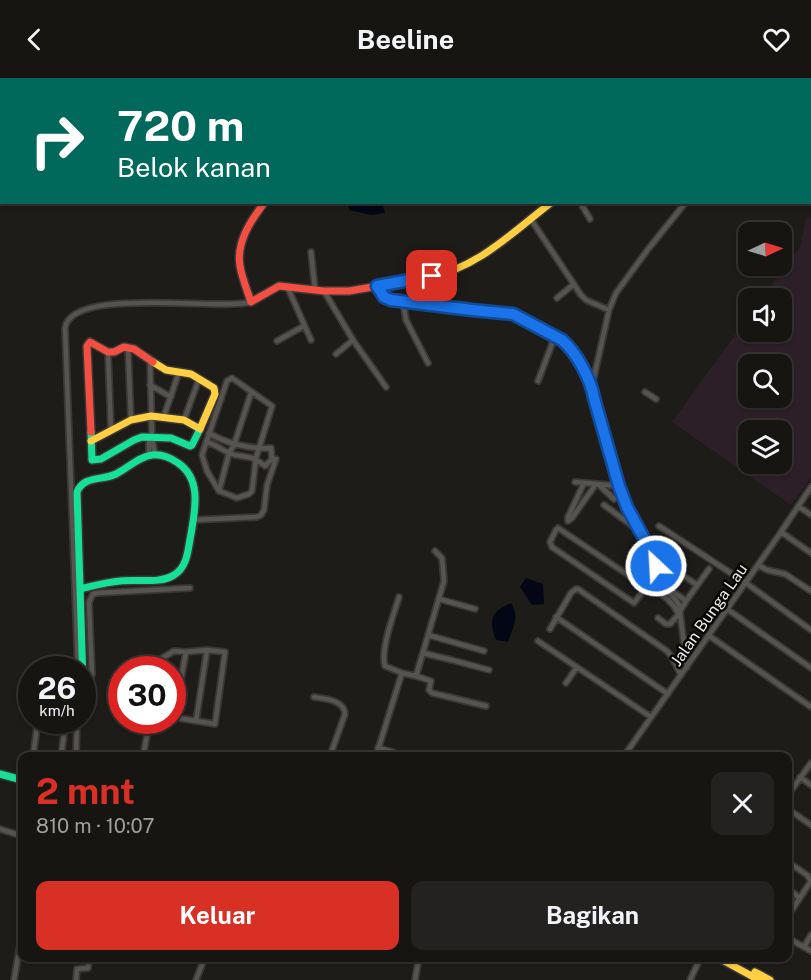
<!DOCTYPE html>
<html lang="id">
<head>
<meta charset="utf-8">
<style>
	:root { --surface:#161512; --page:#232220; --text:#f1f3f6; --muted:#9e9f9f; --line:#353432; --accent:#d93025 }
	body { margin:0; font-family:"Public Sans",sans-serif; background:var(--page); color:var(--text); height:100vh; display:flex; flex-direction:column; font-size:22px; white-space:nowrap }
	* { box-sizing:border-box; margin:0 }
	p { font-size:20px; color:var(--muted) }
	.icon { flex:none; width:33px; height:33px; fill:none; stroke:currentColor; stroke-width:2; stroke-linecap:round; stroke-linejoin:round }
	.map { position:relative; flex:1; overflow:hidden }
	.details { position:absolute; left:18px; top:674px; width:774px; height:210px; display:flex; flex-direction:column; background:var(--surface); border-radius:12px; box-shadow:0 2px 4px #0004,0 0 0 2px var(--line) }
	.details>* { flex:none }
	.guide { position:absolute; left:0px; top:0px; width:812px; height:126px; box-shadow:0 2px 4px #0004,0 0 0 2px var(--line); background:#00695c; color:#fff; overflow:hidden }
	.needle { width:39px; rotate:86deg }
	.fabs { position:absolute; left:738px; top:144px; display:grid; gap:12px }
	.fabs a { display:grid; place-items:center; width:54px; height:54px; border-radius:12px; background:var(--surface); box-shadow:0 2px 4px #0004,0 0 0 2px var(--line); font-size:30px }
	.speed { position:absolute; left:18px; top:578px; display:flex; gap:12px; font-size:30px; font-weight:700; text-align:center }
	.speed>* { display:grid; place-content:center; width:78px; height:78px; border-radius:50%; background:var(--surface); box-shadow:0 2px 4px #0004,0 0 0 2px var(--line); line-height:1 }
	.speed small { font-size:15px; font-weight:400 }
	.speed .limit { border:9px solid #d22; background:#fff; color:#111 }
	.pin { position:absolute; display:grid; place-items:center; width:51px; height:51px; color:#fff; margin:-26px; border-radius:12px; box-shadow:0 3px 9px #0006 }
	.me { position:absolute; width:66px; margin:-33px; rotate:335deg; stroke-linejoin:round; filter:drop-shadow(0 0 4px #0008) }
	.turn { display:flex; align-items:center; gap:21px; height:126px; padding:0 18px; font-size:27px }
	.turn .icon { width:78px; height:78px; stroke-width:2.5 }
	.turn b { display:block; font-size:42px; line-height:51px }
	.round { display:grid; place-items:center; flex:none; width:63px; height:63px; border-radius:12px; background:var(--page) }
	.summary { display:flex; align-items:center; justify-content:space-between; height:102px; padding:0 18px }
	h1 { font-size:36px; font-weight:700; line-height:45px; color:var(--accent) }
	.action { display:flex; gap:12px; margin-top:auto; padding:12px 18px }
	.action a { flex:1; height:69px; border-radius:12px; background:var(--accent); color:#fff; font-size:24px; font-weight:700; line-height:69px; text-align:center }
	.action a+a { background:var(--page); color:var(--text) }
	header { display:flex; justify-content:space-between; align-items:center; height:78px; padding:0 18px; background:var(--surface); font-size:27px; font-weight:700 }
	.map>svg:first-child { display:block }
	.medical { fill:#2d1f27; fill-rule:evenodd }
	.water { fill:#030715 }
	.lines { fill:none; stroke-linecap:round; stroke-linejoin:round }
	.street-casing { stroke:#3a3735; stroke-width:8 }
	.fast-casing { stroke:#3a3735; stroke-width:10 }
	.slow-casing { stroke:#3a3735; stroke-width:10 }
	.jam-casing { stroke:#3a3735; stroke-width:10 }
	.street { stroke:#565450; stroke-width:4.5 }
	.fast { stroke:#16e098; stroke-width:7 }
	.slow { stroke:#ffcf43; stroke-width:7 }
	.jam { stroke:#f24e42; stroke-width:7 }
	.route-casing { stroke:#114b97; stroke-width:15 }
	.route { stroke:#1a73e8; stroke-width:10 }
	.labels { text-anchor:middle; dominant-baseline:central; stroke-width:5; stroke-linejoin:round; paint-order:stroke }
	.street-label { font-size:16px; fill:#efebe5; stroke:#090805 }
</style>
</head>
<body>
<header><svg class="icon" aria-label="back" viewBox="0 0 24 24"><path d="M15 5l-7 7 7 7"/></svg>Beeline<svg class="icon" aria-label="heart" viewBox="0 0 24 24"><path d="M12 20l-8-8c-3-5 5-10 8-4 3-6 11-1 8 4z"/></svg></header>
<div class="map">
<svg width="811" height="902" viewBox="0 0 811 902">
	<rect width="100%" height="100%" fill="#1e1c18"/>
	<!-- medical -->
	<path class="medical" d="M 806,139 L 811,140 L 811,399 L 791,427 L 672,344 L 748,239 L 748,254 L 782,254 L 782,220 L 762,220 L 800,169 ZM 748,286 L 782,286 L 782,320 L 748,320 ZM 748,352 L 782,352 L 782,386 L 748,386 Z"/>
	<!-- water -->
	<path class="water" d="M 348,125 L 382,125 L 385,135 L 371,137 L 349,132 Z
		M 526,500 L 543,506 L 544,526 L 532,527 L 520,509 Z
		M 511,525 C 520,540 513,549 508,564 L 496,562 C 488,542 491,533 511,525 Z"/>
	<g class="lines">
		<!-- street casing -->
		<g class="street-casing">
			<path id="street" d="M 546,0 L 547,2
				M 711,0 L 712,2
				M 0,4 L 2,5
				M 580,124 L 590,141
				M 686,124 L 649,170 L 616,215 L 609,232 L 592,308 L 594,320 L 619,408 L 627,429 L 653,479 L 659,504 L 662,509 L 675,521 L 679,527 L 687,589
				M 530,140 L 581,217 L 586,222 L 609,232
				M 311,174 L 315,211
				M 287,208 L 311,262
				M 377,208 L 384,219 L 391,222 L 472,232 L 513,235 L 517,237 L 563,262 L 569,267 L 592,308
				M 324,213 L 353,262 L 386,309
				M 557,220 L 574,206
				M 403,224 L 406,242 L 428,285
				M 277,263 L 304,248
				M 128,270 L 131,342
				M 108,274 L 111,351
				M 336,276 L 353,262
				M 232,300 L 272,328 L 256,380 L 252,413 L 249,416 L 237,420 L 219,413 L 207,393 L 202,377 L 227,303 Z
				M 538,303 L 555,258
				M 150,307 L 171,319
				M 645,314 L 656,321
				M 164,338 L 179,294
				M 184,342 L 199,301
				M 209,355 C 227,366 250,371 271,370 L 272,381
				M 152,359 L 155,377
				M 149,377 L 149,364 L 152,359 L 150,282
				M 575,404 L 619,408
				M 584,405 L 568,439 L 568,443 L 572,440 L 596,406
				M 599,407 L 614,421
				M 219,413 L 229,375 L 234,367 L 251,315
				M 604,427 L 638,452
				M 798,428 L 811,437
				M 193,442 L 257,439 L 261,437 L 264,432 L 267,407 L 276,381 L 272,381 L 265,388 C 250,375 244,381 229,375 C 220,371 215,366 206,364
				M 659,448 L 746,505 L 811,552
				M 781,454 L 811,475
				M 758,487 L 767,492 L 785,496 L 811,513
				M 646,509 L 634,525 L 552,469 L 550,464 L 556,452 L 558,450 L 646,509 L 650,507 L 652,509 C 662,517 672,523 678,535
				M 399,519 C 394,536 380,572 385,588 L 402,595
				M 439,521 L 475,531
				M 686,523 L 663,506 L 661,498 L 668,489 L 672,490 L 697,507
				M 727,531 L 811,590
				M 556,539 L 668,616
				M 658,540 L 666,546 L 670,546 L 677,538 L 686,523 L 709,491
				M 550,551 L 571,515 L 576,511 L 578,511 L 667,573 L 672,579 L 681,597
				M 428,557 L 484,573
				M 708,557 L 811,629
				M 538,563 L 651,639
				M 423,575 L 452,582 L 489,592
				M 78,591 L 65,250 C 71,208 220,233 251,224
				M 155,591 L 156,584 L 174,573 L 186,574 L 207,572 L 225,574 L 215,646 L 172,639
				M 416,598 L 431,603 L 429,612 L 432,615 L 486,628
				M 566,605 L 577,589
				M 82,606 L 90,602 L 92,596 L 89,524 L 93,516 L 97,515 L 190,510
				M 314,619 C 326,621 344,622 345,636 L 330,678
				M 174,639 L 186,574
				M 196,643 L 207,572
				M 378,670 L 393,674
				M 33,678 L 38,642
				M 61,678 L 66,642
				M 76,678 L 77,642
				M 143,678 L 150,642
				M 376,678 L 401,598 L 402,595 L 416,598 L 444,503 L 442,480 L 435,473
				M 624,678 L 781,454 L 811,409
				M 800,699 L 811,707
				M 788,717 L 811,685
				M 788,731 L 811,747
				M 0,751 L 22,758
				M 788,784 L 807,797 L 811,803 L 788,838
				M 788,811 L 800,820
				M 788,860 L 811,873
				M 804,869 L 811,857
				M 14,902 L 22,856
				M 76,902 L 77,891 L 88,890 L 89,879
				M 196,902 L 205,879
				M 415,902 L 419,879
				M 690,902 L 701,879"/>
		</g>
		<!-- fast casing -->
		<g class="fast-casing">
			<path id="fast" d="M 0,18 L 2,19
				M 91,354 L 92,382 L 101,381 L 134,362 L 142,359 L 171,360 L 190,368 L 192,367 L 200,351
				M 80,511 C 93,508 107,504 120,503 C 136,501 161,506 174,497 C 188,489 188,470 191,456 C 195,432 202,401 178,385 C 171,380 161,376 152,377 C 138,379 128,390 116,396 C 102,403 84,397 77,414 L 83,605 L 82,618
				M 0,696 L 22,702"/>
		</g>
		<!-- slow casing -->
		<g class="slow-casing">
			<path id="slow" d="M 729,2 L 731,0
				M 430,199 C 478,190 515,152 552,124
				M 91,363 L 131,342 L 151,338 L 184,342 L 200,351 L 215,316 L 214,310 L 191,296 L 166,292 L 153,284
				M 717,879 L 759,902
				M 755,894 L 770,902"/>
		</g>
		<!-- jam casing -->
		<g class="jam-casing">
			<path id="jam" d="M 265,124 C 251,142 236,164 240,188 C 242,200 247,212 251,224 L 279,208 L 324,213 L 349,213 L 430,199
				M 91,354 L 87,268 L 90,264 L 108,274 L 114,274 L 124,269 L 134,271 L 153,284"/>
		</g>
		<!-- street -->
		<use href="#street" class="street"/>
		<!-- fast -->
		<use href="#fast" class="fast"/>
		<!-- slow -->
		<use href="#slow" class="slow"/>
		<!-- jam -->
		<use href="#jam" class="jam"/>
	</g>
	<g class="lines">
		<!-- route casing -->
		<g class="route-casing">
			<path id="route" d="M 432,198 L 377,208 L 384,219 L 391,222 L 472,232 L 513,236 L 562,262 C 577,275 591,302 594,320 L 619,408 L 627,429 L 654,479 L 656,488"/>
		</g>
		<!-- route -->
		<use href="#route" class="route"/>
	</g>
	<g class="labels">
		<!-- street labels -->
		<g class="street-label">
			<text transform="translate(709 537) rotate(-55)">Jalan Bunga Lau</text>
		</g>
	</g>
</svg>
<div class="fabs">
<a><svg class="needle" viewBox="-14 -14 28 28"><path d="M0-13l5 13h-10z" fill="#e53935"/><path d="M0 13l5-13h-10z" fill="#9e9f9f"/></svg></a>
<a><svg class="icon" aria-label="sound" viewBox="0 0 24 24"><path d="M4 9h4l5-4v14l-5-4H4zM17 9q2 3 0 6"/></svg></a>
<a><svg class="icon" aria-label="search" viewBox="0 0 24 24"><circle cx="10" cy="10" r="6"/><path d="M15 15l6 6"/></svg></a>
<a><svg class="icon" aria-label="layers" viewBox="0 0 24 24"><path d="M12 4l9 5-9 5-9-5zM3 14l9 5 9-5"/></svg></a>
</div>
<div class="speed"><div>26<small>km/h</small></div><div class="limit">30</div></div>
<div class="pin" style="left:432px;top:198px;background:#d93025"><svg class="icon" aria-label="arrive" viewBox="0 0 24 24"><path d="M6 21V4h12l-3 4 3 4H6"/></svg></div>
<svg class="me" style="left:656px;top:488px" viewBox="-20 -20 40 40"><circle r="17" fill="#1a73e8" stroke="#fff" stroke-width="3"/><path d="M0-11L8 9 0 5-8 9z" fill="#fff"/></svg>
<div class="guide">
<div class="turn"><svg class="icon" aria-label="right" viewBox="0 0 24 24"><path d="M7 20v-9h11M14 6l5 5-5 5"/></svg><div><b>720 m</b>Belok kanan</div></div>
</div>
<section class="details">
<div class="summary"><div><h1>2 mnt</h1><p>810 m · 10:07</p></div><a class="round"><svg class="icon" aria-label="close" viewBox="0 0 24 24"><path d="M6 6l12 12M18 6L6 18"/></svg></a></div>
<div class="action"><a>Keluar</a><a>Bagikan</a></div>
</section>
</div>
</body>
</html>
